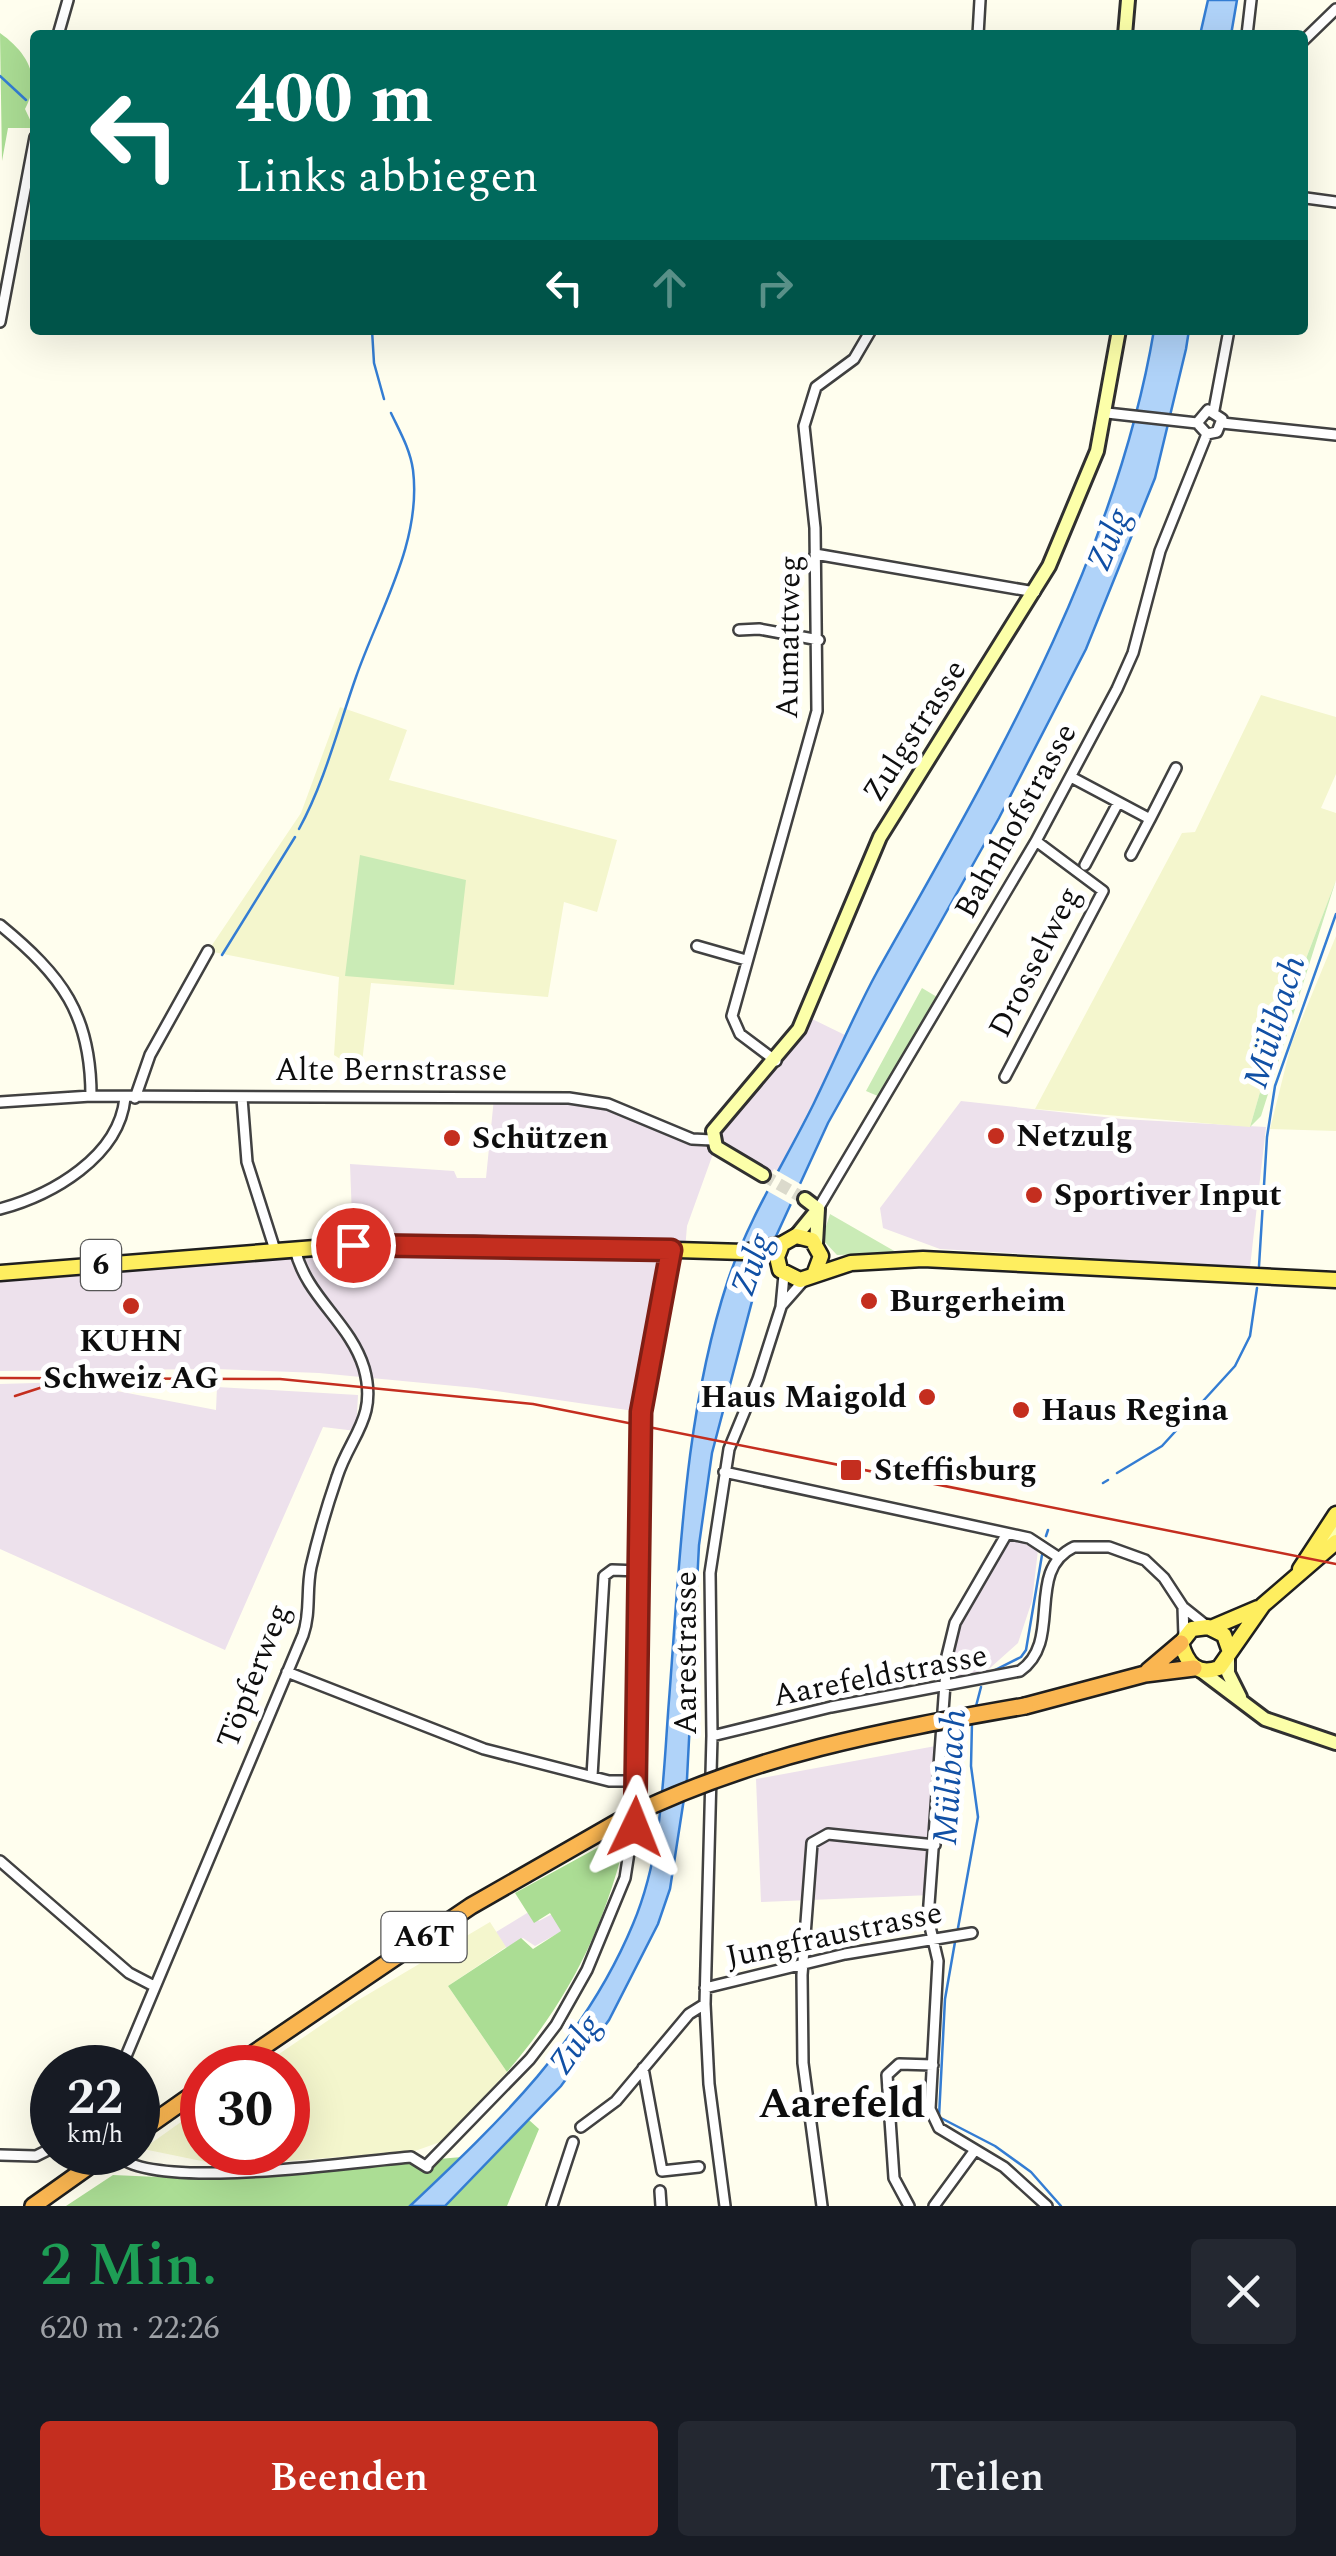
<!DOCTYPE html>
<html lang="de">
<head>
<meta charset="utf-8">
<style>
	:root { --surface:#171b24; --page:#242831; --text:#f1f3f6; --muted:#9ea1a6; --accent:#c42e1f }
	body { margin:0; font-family:Spectral,serif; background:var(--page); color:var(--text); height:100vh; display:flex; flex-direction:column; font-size:38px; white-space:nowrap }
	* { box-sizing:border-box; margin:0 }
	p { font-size:32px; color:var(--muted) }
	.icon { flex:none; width:55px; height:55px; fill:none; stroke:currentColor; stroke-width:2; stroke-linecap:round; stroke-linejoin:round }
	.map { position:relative; height:2206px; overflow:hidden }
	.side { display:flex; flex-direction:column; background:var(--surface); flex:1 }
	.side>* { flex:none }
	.guide { position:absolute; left:30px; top:30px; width:1278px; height:305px; border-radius:10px; box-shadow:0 10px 40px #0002; background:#00695c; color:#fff; overflow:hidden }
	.speed { position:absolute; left:30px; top:2045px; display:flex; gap:20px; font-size:50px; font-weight:700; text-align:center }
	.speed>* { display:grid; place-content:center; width:130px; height:130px; border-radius:50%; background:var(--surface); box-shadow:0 10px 40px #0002; line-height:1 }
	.speed small { font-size:25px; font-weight:400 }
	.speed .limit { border:15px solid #d22; background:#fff; color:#111 }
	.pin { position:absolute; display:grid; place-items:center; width:85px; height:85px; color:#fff; margin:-42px; border:5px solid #fff; border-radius:50%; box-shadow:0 2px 10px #0007 }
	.me { position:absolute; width:110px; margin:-55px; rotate:2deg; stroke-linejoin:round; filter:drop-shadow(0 0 8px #0008) }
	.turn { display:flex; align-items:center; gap:35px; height:210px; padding:0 40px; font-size:45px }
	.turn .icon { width:130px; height:130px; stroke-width:2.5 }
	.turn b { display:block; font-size:70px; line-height:85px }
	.lanes { display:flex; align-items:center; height:95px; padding:0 40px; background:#0003; justify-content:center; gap:50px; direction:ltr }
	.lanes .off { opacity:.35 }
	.round { display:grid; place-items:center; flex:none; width:105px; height:105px; border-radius:10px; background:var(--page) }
	.summary { display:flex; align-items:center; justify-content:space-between; height:170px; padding:0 40px }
	h1 { font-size:60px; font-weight:600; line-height:75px; color:#1e9e55 }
	.button { display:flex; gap:20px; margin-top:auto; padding:20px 40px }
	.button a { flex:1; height:115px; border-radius:10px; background:var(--accent); color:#fff; font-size:40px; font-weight:600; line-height:115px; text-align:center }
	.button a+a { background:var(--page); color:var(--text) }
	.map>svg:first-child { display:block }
	.industrial { fill:#ede1ec }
	.farmland { fill:#f4f6cd }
	.green { fill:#caebb6 }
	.forest { fill:#abdd94 }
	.water { fill:#b0d3f9; stroke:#347dd3; stroke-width:2.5 }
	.pier { fill:#fffeee }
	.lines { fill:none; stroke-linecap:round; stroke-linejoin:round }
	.stream { stroke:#347dd3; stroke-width:2.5 }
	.secondary-tunnel { stroke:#dbdacc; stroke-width:12; stroke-dasharray:12 6; stroke-linecap:butt }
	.street-casing { stroke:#414141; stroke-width:14 }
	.secondary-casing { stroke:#303030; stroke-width:18 }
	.primary-casing { stroke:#1f1f1f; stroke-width:19 }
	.highway-casing { stroke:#1f1f1f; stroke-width:20 }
	.street { stroke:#fff; stroke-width:9 }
	.secondary { stroke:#fcffa9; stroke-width:12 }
	.primary { stroke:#feee5f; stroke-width:14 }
	.highway { stroke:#fab651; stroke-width:15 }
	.rail { stroke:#c42e1f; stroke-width:2.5 }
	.highway-bridge-casing { stroke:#1f1f1f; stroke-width:20; stroke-linecap:butt }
	.highway-bridge { stroke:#fab651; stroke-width:15 }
	.route-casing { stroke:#7f1e14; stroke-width:25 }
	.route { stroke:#c42e1f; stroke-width:18 }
	.poi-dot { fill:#c42e1f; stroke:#fff; stroke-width:4 }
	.labels { text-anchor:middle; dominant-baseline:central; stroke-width:10; stroke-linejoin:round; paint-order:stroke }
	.shield { fill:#fff; stroke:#565656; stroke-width:2.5 }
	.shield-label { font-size:30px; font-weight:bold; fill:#0e0e0e }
	.street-label { font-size:32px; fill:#0e0e0e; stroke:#fff }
	.poi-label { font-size:32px; font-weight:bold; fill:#0e0e0e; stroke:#fff; text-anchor:start }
	.water-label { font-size:35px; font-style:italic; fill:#1150a5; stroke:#fff }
	.district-label { font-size:42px; font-weight:bold; fill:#0e0e0e; stroke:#fff }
</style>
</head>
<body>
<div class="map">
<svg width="1336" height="2206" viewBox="0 0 1336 2206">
	<rect width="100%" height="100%" fill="#fffeee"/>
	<!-- industrial -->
	<path class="industrial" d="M 806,1016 L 847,1036 L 773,1180 L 714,1151 L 687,1226 L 685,1250 L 672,1249 L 641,1412 L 476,1388 L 319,1373 L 215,1369 L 0,1371 L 0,1273 L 353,1245 L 350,1164 L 454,1171 L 457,1178 L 486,1178 L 494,1098 L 594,1101 L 692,1139 L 711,1140 Z
		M 961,1101 L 1122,1119 L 1266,1127 L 1250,1267 L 940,1249 L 883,1228 L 880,1208 Z
		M 70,1382 L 216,1410 L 217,1387 L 358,1395 L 356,1431 L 323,1427 L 225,1650 L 0,1549 L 0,1384 Z
		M 1012,1538 L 1038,1550 L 1032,1601 L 1018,1643 L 980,1677 L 951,1677 L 952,1643 L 959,1622 Z
		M 941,1745 L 931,1895 L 761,1902 L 756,1779 Z
		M 532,1910 L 539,1921 L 552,1914 L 562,1931 L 535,1946 L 523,1938 L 506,1948 L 496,1932 Z"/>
	<!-- farmland -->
	<path class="farmland" d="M 1261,695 L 1336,717 L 1336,774 L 1321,808 L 1336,813 L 1336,880 L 1275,1040 L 1250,1127 L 1035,1109 L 1182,833 L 1195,832 Z
		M 340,707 L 407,730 L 389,780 L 617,840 L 597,912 L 564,902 L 548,997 L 371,983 L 361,1072 L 334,1055 L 339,977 L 208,951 L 301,813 Z
		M 1336,936 L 1336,1131 L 1270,1129 L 1291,1045 Z
		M 490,1922 L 506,1947 L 448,1986 L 507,2072 L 443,2141 L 415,2151 L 226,2166 L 143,2149 L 202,2107 L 202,2152 L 288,2152 L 288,2068 L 260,2067 L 355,2002 Z"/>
	<!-- green -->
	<path class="green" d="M 360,855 L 466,880 L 454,985 L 345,976 Z
		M 1336,880 L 1261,1116 L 1250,1127 L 1275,1040 Z
		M 922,988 L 937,997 L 880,1097 L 866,1091 Z
		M 830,1214 L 896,1252 L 896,1253 L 837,1255 L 822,1239 Z"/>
	<!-- forest -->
	<path class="forest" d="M 0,33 C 28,53 42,78 25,109 L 34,128 L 8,128 L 2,161 Z
		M 628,1831 C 604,1927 572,1996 507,2072 L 448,1986 L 521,1938 L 533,1949 L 561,1931 L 550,1913 L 534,1923 L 515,1893 Z
		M 529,2120 L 539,2129 L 507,2206 L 445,2206 Z
		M 462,2157 L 410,2206 L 66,2206 L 113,2175 L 203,2179 Z"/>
	<!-- water -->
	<path class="water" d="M 1208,0 L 1237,0 L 1231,35 L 1200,35 Z
		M 1154,330 L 1189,330 L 1186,349 L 1155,478 L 1086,649 L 999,818 L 828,1123 L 760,1271 L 712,1453 L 699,1545 L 687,1779 L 670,1889 L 658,1924 L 609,2020 L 561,2086 L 445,2206 L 410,2206 C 500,2121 585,2040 633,1924 C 663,1853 663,1775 669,1700 C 680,1560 684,1414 728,1280 C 749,1217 785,1162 814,1103 C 835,1060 854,1014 877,972 C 989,773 1115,562 1154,330 Z"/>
	<!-- pier -->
	<path class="pier" d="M 774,1169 L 804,1186 L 794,1206 L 762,1188 Z"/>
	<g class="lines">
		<!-- stream -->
		<path class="stream" d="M 0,76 L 26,100
			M 372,330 L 374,363 L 384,399
			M 299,829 C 325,781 338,728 356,677 C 379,611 422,542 413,470 C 410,449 400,432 391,413
			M 222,955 L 295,837
			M 1259,1266 L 1267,1137 L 1275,1086 L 1336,914
			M 1117,1473 L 1162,1446 L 1235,1366 L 1250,1336 L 1257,1288
			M 1103,1483 L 1108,1480
			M 1046,1536 L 1048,1530
			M 989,1673 L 1021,1657 L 1026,1650 L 1042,1555
			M 975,1710 L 981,1687
			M 958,1928 L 978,1817 L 971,1766 L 972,1722
			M 955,1942 L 945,1999 L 939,2117 L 995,2146 L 1031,2172 L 1061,2206"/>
		<!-- secondary-tunnel -->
		<path class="secondary-tunnel" d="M 763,1175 L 805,1199"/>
		<!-- street casing -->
		<g class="street-casing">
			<path id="street" d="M 58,35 L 68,0
				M 978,35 L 980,0
				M 1247,35 L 1251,0
				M 1302,42 L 1336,9
				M 1306,198 L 1336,202
				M 0,322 L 35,137
				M 1214,410 L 1229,330
				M 1107,413 L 1197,423 L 1207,434 L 1217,432 L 1222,419 L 1208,410 L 1197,423
				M 1222,423 L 1336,435
				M 815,554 L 1035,592
				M 739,630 L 759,629 L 819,640
				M 1071,777 L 1150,819 L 1131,855
				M 1150,819 L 1176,768
				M 1085,865 L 1118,803
				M 0,925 C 62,976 91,1014 91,1096
				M 697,946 L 746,960
				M 776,1061 L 740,1034 L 732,1016 L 817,711 L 815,528 L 804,426 L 816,387 L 854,359 L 871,330
				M 1005,1077 L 1103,891 L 1036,841
				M 135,1098 L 150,1055 L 208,951
				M 242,1098 L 247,1162 L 275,1250
				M 0,1102 L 91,1096 L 569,1098 L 608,1104 L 692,1139 L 712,1140
				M 0,1209 C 52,1195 119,1157 125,1098
				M 818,1209 L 1036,841 L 1117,689 L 1133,653 L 1160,551 L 1207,434
				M 782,1305 L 805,1279
				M 724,1472 L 1029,1538 L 1058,1557
				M 1006,1535 L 955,1623 L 947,1656 L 928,1918 L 938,1961 L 930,2109 L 939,2128 L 1004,2167 L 1047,2206
				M 1183,1607 L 1184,1637
				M 287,1672 L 484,1749 L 609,1781 L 637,1781
				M 712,1736 L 831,1707 L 1020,1671 C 1064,1641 1024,1571 1074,1547 L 1109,1547 L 1145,1560 L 1164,1578 L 1183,1607 L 1208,1627
				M 592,1776 L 604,1576 L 612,1570 L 640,1571
				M 0,1861 L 129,1973 L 154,1986
				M 705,1988 L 845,1954 L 972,1933
				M 121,2068 L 303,1635 C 311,1612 306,1590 311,1567 C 318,1537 327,1506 337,1477 C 350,1436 378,1418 364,1368 C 350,1322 306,1297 295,1249
				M 643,2068 L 662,2171 L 699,2167
				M 581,2127 L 616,2101 L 689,2014 L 705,2004
				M 114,2152 C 144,2194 356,2161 411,2157 L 427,2167
				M 0,2155 L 36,2156 L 52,2148
				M 426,2166 L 530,2059 L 556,2025 L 587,1970 L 625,1878 L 637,1801 L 633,1699 L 641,1412 L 671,1249
				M 660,2191 L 661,2206
				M 552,2206 L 573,2142
				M 725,2206 L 709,2084 L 705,2004 L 712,1736 L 710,1573 L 729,1449 L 758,1379 L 781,1307 L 784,1275
				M 822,2206 L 803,2063 L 802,1975 L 812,1843 L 828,1834 L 935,1845
				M 909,2206 L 894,2178 L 887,2075 L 899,2064 L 933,2065
				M 934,2206 L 975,2150"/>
		</g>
		<!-- secondary casing -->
		<g class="secondary-casing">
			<path id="secondary" d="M 1125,35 L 1128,0
				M 763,1175 L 716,1147 L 713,1131 L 799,1029 L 880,837 L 1049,566 L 1097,451 L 1119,330
				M 805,1199 L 818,1209 L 816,1244
				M 796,1236 L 818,1209
				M 1316,1554 L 1336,1529
				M 1228,1659 L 1228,1673 L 1240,1697
				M 1200,1670 L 1265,1719 L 1336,1743"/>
		</g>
		<!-- primary casing -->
		<g class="primary-casing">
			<path id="primary" d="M 815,1272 L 821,1256 L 812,1240 L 796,1236 L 782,1244 L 777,1257 L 780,1270 L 800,1280 L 851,1263 L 923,1259 L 1336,1280
				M 0,1273 L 353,1245 L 474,1244 L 744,1252 L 782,1244
				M 1300,1569 L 1336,1514
				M 1211,1628 L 1258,1608
				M 1230,1652 L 1224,1635 L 1208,1627 L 1192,1629 L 1181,1643 C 1187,1664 1197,1676 1219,1668 L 1263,1605 L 1336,1542"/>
		</g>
		<!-- highway casing -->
		<g class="highway-casing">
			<path id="highway" d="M 1148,1671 L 1181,1643
				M 1025,1706 L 1145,1674 L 1194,1668
				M 232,2068 L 471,1906 L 623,1819
				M 138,2133 L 202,2088
				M 33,2206 L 109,2152"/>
		</g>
		<!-- street -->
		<use href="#street" class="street"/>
		<!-- secondary -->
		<use href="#secondary" class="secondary"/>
		<!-- primary -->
		<use href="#primary" class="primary"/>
		<!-- highway -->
		<use href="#highway" class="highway"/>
		<!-- rail -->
		<path class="rail" d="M 0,1378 L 280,1379 L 533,1404 L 1336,1564
			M 15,1396 L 49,1385"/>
		<!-- highway-bridge casing -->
		<g class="highway-bridge-casing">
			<path id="highway-bridge" d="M 623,1819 C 755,1754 882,1731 1025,1706"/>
		</g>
		<!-- highway-bridge -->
		<use href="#highway-bridge" class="highway-bridge"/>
	</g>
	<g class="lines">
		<!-- route casing -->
		<g class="route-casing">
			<path id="route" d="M 353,1245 L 671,1250 L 641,1412 L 635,1827"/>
		</g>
		<!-- route -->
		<use href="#route" class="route"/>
	</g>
	<!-- markers -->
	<g class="poi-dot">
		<circle cx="996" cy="1136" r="10"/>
		<circle cx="452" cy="1138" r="10"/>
		<circle cx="1034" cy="1195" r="10"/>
		<circle cx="869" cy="1301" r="10"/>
		<circle cx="131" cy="1306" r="10"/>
		<circle cx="927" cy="1397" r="10"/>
		<circle cx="1021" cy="1410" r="10"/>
		<rect x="839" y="1458" width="24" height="24" rx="5"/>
	</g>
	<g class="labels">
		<!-- shield labels -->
		<g class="shield">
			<rect x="81" y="1240" width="40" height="50" rx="8"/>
			<rect x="381.5" y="1912" width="85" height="50" rx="8"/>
		</g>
		<g class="shield-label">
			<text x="101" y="1265">6</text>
			<text x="424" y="1937">A6T</text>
		</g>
		<!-- street labels -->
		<g class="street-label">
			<text transform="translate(789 637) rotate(-89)">Aumattweg</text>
			<text transform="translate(915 731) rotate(-57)">Zulgstrasse</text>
			<text transform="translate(1016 821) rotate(-61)">Bahnhofstrasse</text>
			<text transform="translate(1035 962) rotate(-63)">Drosselweg</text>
			<text x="391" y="1070">Alte Bernstrasse</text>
			<text transform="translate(686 1653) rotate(-90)">Aarestrasse</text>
			<text transform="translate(254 1676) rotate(-69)">Töpferweg</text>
			<text transform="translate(880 1676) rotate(-11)">Aarefeldstrasse</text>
			<text transform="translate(834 1935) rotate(-12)">Jungfraustrasse</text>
		</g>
		<!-- poi labels -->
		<g class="poi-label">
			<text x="1016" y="1136">Netzulg</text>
			<text x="472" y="1138">Schützen</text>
			<text x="1054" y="1195">Sportiver Input</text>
			<text x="889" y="1301">Burgerheim</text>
			<text x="131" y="1341" text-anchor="middle">KUHN<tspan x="131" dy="37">Schweiz AG</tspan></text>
			<text x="907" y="1397" text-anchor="end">Haus Maigold</text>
			<text x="1041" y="1410">Haus Regina</text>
			<text x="874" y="1470">Steffisburg</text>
		</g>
		<!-- water labels -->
		<g class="water-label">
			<text transform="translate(1109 540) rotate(-68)">Zulg</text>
			<text transform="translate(1275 1022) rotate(-73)">Mülibach</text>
			<text transform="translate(752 1265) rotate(-71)">Zulg</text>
			<text transform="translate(950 1777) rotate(-86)">Mülibach</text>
			<text transform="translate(575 2045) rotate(-55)">Zulg</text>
		</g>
		<!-- district labels -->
		<g class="district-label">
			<text x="842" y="2104">Aarefeld</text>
		</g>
	</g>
</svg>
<div class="speed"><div>22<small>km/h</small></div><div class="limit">30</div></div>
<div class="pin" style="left:353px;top:1245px;background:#d93025"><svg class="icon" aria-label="arrive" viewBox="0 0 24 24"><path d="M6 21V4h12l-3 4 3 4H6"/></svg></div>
<svg class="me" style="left:635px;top:1827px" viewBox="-20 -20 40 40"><path d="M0-17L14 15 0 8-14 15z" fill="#c42e1f" stroke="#fff" stroke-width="4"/></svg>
<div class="guide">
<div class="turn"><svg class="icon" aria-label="left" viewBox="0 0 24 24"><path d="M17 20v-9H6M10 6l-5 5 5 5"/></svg><div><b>400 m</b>Links abbiegen</div></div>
<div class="lanes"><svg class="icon" aria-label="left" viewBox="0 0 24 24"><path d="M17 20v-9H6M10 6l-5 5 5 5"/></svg><svg class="icon off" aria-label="ahead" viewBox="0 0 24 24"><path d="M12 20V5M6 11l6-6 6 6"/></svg><svg class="icon off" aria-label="right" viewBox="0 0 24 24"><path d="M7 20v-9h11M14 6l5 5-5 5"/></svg></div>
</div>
</div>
<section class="side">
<div class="summary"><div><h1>2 Min.</h1><p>620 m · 22:26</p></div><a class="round"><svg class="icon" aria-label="close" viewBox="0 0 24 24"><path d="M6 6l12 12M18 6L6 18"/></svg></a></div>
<div class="button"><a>Beenden</a><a>Teilen</a></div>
</section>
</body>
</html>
